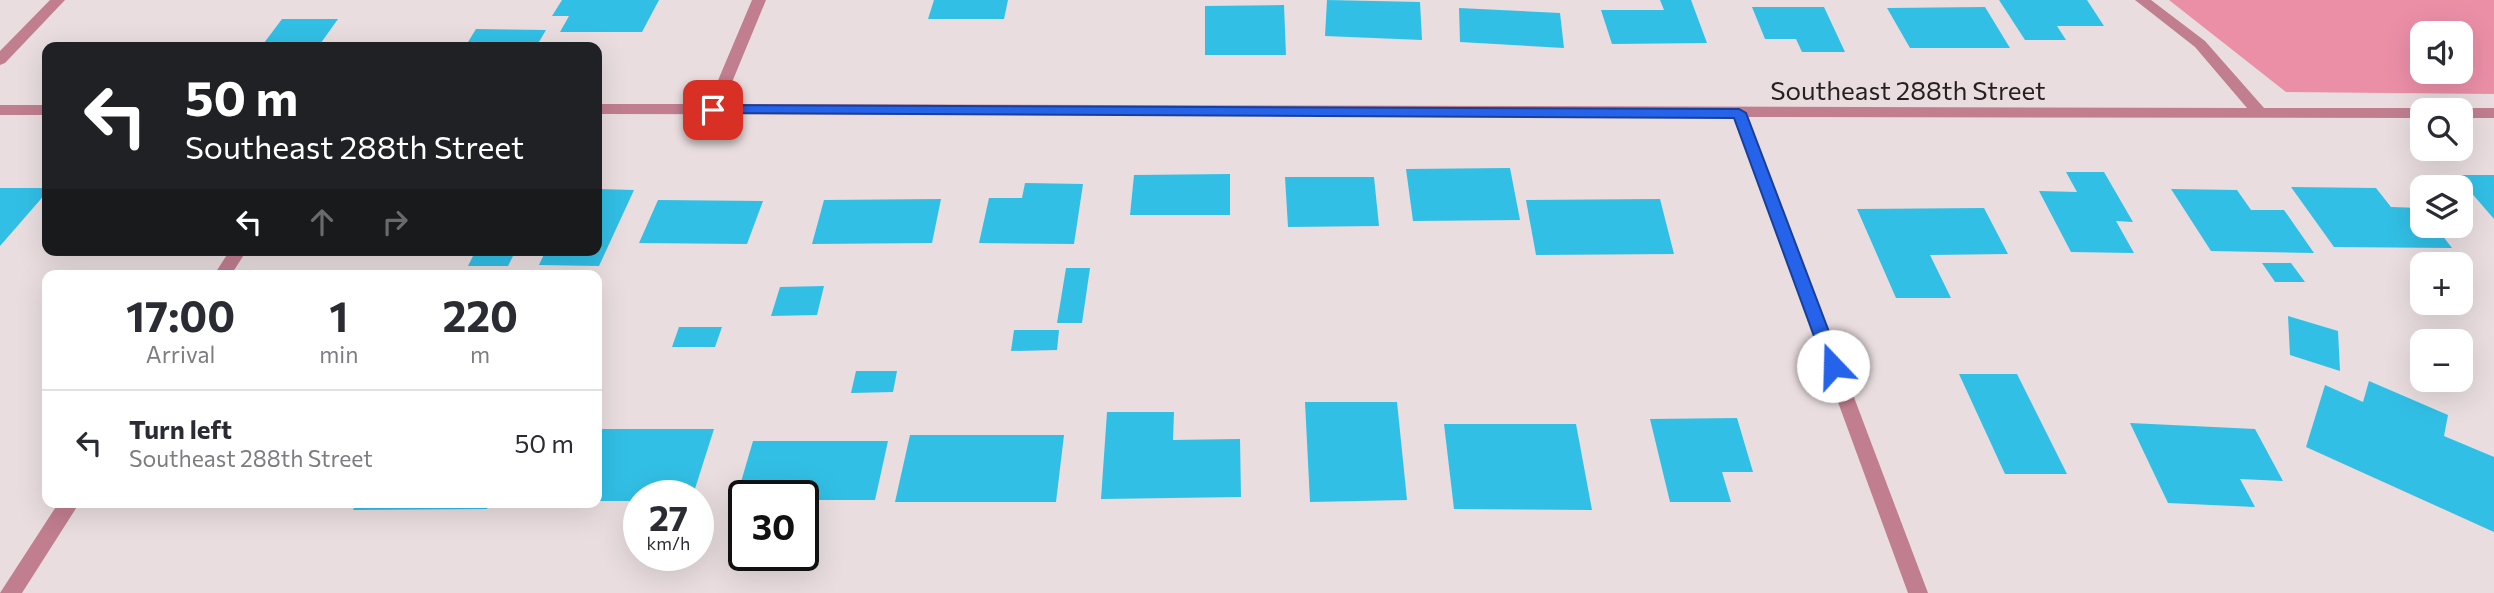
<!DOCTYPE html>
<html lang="en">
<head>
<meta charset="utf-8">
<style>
	:root { --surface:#fff; --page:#f7f7f7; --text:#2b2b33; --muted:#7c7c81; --line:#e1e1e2 }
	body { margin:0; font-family:Commissioner,sans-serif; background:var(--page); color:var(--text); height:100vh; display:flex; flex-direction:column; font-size:26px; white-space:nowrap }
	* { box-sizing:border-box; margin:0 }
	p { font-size:23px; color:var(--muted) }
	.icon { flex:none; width:38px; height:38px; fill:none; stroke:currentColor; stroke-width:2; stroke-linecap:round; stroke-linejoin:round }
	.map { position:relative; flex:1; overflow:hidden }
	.panel { position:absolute; left:42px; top:270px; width:560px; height:238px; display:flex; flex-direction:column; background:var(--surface); border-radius:14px; box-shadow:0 7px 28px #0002 }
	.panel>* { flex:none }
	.top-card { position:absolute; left:42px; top:42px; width:560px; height:214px; border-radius:14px; box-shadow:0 7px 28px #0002; background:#202124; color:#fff; overflow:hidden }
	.buttons { position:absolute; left:2410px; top:21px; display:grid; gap:14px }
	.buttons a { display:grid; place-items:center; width:63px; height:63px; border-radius:14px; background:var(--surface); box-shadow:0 7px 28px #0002; font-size:35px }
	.speed { position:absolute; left:623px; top:480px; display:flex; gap:14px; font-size:35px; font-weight:700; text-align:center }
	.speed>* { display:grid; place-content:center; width:91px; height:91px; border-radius:50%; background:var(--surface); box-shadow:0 7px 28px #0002; line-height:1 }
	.speed small { font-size:18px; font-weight:400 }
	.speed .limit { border:4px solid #111; border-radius:10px; background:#fff; color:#111 }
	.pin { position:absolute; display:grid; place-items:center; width:60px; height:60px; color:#fff; margin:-30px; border-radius:14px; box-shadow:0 4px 10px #0006 }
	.me { position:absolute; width:77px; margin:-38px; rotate:339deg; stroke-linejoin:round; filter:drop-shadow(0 0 5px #0008) }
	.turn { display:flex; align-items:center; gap:24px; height:147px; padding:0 28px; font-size:32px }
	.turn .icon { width:91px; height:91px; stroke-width:2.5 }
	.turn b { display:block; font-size:49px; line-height:60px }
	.lanes { display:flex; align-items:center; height:66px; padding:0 28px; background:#0003; justify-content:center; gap:35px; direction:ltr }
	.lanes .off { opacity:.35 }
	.eta { display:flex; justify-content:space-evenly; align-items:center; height:119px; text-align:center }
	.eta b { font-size:42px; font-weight:700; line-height:49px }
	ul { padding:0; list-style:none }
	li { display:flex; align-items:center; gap:21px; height:105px; padding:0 28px; border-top:2px solid var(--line) }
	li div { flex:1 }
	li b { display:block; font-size:26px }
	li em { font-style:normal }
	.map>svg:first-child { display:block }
	.green { fill:#eb8fa7; fill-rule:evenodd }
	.building { fill:#32bfe6 }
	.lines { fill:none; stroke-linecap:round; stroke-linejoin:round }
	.minor { fill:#c07e8f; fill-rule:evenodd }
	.route { fill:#2563eb; stroke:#184099; stroke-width:2 }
	.labels { text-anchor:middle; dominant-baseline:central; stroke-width:5; stroke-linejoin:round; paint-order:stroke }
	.street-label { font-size:26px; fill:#241f20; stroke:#e9dddf }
</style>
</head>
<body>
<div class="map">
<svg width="2494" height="593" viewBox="0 0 2494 593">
	<rect width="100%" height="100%" fill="#e9dddf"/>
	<!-- green -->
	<path class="green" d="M 2169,0 L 2494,0 L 2494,94 L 2286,92 ZM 2422,33 L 2460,33 L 2460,72 L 2422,72 Z"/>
	<!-- building -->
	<path class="building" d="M 562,0 L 659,0 L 642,32 L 560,32 L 569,16 L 552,16 Z
		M 934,0 L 1008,0 L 1004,19 L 928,19 Z
		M 1327,0 L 1420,2 L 1422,40 L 1325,36 Z
		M 1660,0 L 1691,0 L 1707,43 L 1612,44 L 1601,10 L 1664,10 Z
		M 1999,0 L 2087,0 L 2104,26 L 2057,26 L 2066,40 L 2025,40 Z
		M 1284,5 L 1286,55 L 1205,55 L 1205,6 Z
		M 1752,7 L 1824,7 L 1845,52 L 1802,52 L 1796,39 L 1765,39 Z
		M 1985,7 L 2010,48 L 1910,48 L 1887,8 Z
		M 1459,8 L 1560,13 L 1564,48 L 1460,42 Z
		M 282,19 L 338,19 L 318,47 L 261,47 Z
		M 476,29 L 546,30 L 536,47 L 465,47 Z
		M 1510,168 L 1520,220 L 1413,221 L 1406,169 Z
		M 2066,172 L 2104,172 L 2133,222 L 2116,221 L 2134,253 L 2071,252 L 2039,191 L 2077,192 Z
		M 1230,174 L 1230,215 L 1130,215 L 1134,175 Z
		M 2456,175 L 2494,175 L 2494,219 Z
		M 1285,177 L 1374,177 L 1379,226 L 1288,227 Z
		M 1025,183 L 1083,184 L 1074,244 L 979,243 L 989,198 L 1022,198 Z
		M 2291,187 L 2376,188 L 2391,207 L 2420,208 L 2422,226 L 2435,226 L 2452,248 L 2334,247 Z
		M 0,188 L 47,188 L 47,192 L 0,246 Z
		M 597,189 L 634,190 L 599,266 L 539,265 L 546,250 L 597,250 Z
		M 2171,189 L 2237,190 L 2251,210 L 2284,210 L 2314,253 L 2211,251 Z
		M 941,199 L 932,243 L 812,244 L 824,200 Z
		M 1660,199 L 1674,254 L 1536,255 L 1526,200 Z
		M 658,200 L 763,201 L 747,244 L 639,243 Z
		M 1984,208 L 2008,254 L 1930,255 L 1951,298 L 1896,298 L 1857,209 Z
		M 476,250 L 516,250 L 508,266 L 468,266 Z
		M 2262,263 L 2291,263 L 2305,282 L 2275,282 Z
		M 1066,268 L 1090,268 L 1082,323 L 1057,323 Z
		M 824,286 L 817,315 L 771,316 L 780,287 Z
		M 2288,316 L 2338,331 L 2340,371 L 2290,355 Z
		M 679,327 L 722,327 L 715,347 L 672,347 Z
		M 1014,330 L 1059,330 L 1057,350 L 1011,351 Z
		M 856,371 L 897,371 L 893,392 L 851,393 Z
		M 1959,374 L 2017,374 L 2067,474 L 2005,474 Z
		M 2369,381 L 2448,415 L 2444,436 L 2494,457 L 2494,532 L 2306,447 L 2325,385 L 2363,402 Z
		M 1305,402 L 1397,402 L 1407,500 L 1310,502 Z
		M 1107,412 L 1174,412 L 1173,440 L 1240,439 L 1241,497 L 1101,499 Z
		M 1737,418 L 1753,472 L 1722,472 L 1731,502 L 1670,502 L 1650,419 Z
		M 2130,423 L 2255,429 L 2283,481 L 2240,479 L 2255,507 L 2168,503 Z
		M 1444,424 L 1576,424 L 1592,510 L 1454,509 Z
		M 597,429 L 714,429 L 693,495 L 639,495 L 639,501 L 597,501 Z
		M 910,435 L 1064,435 L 1056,502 L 895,502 Z
		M 753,441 L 888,441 L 875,500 L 803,500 L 803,495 L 744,495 L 744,499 L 736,499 Z
		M 357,502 L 490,502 L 487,509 L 353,510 Z"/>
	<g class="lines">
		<!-- minor -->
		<path class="minor" d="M 50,0 L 65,0 L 5,63 L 0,65 L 0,51 Z
			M 752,0 L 766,0 L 723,104 L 2247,108 L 2195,47 L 2135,0 L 2151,0 L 2205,41 L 2264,108 L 2422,108 L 2428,110 L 2422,110 L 2422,118 L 1748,117 L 1928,593 L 1908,593 L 1733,116 L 597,114 L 597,104 L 708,104 Z
			M 0,105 L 47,105 L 47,115 L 0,115 Z
			M 2460,108 L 2494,108 L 2494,118 L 2460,118 L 2460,110 L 2454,110 Z
			M 230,250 L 247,250 L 231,275 L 214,275 Z
			M 59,502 L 80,502 L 22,593 L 0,593 Z"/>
	</g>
	<!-- route -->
	<path class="route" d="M 713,105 L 1739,109 L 1746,113 L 1842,366 L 1839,370 L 1827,370 L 1825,366 L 1734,118 L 708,113 L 708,107 Z"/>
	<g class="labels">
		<!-- street labels -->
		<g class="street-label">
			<text x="1908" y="89">Southeast 288th Street</text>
		</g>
	</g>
</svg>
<div class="buttons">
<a><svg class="icon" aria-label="sound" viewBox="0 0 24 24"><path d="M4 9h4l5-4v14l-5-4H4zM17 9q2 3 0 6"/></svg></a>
<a><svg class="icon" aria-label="search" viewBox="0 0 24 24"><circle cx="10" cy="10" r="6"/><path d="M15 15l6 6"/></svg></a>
<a><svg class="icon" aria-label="layers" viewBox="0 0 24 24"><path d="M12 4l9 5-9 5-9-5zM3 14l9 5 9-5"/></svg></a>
<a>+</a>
<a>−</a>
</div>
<div class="speed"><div>27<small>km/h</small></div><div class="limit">30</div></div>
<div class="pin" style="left:713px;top:110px;background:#d93025"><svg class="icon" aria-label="arrive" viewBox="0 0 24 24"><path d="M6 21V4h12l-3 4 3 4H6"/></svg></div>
<svg class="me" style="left:1833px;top:366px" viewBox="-20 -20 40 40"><circle r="19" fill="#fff"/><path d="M0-13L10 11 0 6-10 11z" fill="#2563eb"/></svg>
<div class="top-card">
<div class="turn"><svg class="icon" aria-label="left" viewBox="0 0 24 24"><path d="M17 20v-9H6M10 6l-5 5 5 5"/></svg><div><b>50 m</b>Southeast 288th Street</div></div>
<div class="lanes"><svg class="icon" aria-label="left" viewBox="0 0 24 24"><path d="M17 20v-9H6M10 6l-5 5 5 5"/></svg><svg class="icon off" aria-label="ahead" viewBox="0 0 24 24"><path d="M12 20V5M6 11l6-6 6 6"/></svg><svg class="icon off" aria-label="right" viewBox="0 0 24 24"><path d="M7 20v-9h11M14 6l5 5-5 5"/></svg></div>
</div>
<section class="panel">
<div class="eta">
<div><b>17:00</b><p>Arrival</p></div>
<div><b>1</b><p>min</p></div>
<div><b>220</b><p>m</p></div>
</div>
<ul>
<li><svg class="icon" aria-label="left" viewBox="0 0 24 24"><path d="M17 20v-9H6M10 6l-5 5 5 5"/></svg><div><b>Turn left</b><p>Southeast 288th Street</p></div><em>50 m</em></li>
</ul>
</section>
</div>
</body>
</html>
